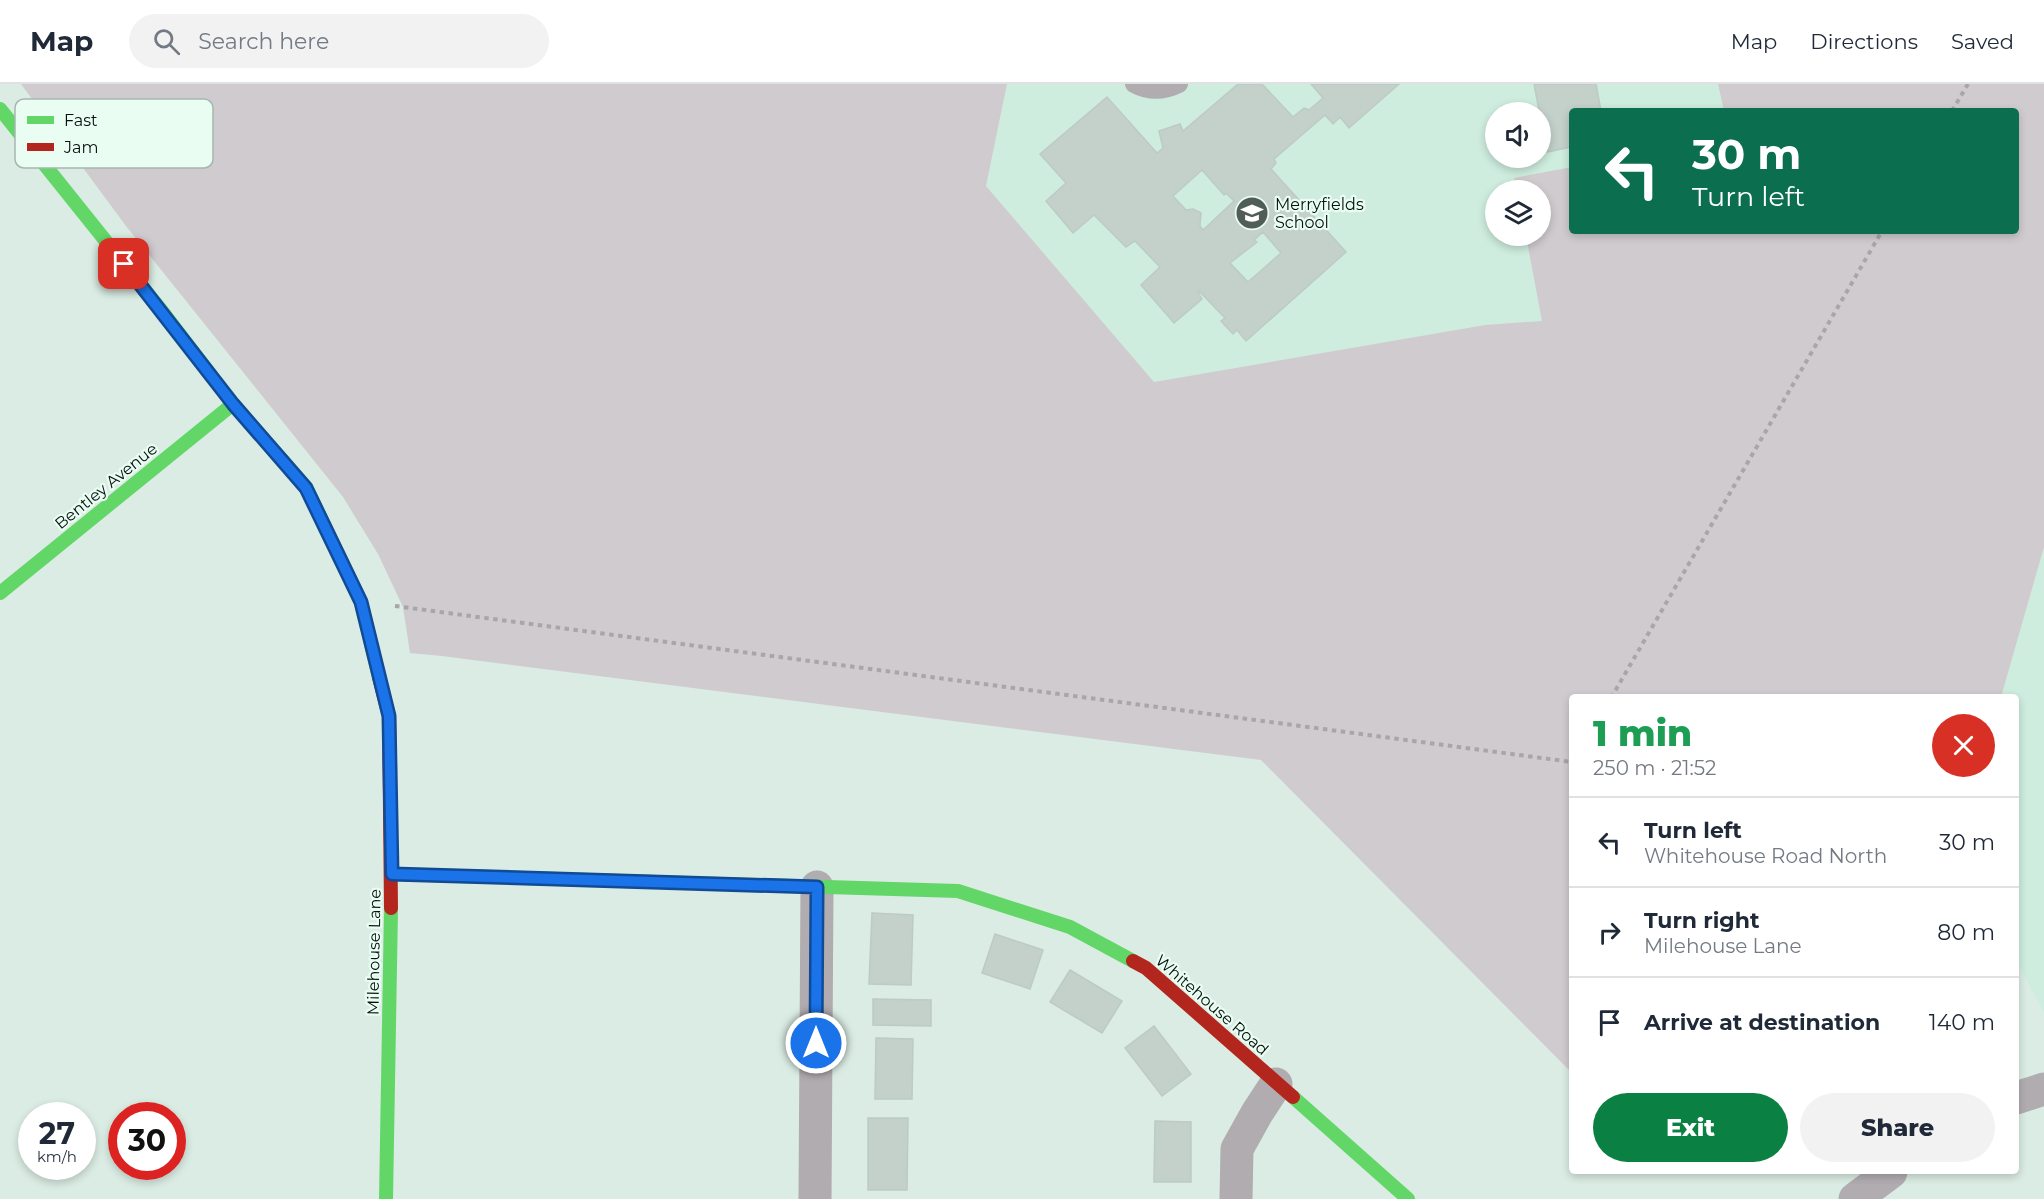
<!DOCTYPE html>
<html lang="en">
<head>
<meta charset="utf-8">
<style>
	:root { --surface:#fff; --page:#f2f2f3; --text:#1f2937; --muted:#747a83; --line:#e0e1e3; --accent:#0b8043 }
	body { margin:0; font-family:Montserrat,sans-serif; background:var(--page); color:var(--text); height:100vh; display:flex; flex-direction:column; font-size:22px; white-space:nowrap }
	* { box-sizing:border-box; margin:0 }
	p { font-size:20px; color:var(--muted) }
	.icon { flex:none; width:33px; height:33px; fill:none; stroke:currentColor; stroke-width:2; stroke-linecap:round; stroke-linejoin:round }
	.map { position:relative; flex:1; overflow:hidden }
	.drawer { position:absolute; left:1569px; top:610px; width:450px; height:480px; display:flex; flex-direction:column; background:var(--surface); border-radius:6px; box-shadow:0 3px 9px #0003 }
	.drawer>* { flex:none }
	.guide { position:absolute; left:1569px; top:24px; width:450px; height:126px; border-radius:6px; box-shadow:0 3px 9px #0003; background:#0b6e4f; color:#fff; overflow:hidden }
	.controls { position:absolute; left:1485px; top:18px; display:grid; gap:12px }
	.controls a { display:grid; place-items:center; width:66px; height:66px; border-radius:50%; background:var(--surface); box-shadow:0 3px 9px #0003; font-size:30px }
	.speed { position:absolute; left:18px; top:1018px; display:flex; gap:12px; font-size:30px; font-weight:700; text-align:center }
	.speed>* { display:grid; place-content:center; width:78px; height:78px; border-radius:50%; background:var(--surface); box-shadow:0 3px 9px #0003; line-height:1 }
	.speed small { font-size:15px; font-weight:400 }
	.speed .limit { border:9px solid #d22; background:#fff; color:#111 }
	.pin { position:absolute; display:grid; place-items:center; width:51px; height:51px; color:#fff; margin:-26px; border-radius:12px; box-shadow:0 3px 9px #0006 }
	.me { position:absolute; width:66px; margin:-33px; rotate:0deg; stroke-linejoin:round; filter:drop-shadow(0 0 4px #0008) }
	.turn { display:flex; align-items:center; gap:21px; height:126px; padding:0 24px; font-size:27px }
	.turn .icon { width:78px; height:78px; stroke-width:2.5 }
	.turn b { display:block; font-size:42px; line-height:51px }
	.round { display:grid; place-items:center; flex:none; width:63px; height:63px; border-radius:32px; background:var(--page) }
	.headline { display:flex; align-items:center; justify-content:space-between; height:102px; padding:0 24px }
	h1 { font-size:36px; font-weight:800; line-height:45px; color:#1e9e55 }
	.cta { display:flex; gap:12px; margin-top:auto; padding:12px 24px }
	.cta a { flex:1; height:69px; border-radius:36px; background:var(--accent); color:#fff; font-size:24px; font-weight:800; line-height:69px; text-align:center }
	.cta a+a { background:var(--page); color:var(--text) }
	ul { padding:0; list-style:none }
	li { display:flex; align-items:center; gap:18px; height:90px; padding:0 24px; border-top:2px solid var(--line) }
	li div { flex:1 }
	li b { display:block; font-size:22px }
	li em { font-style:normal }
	header { display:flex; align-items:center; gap:36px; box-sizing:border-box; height:84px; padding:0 30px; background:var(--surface); border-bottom:2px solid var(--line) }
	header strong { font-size:28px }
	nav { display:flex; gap:33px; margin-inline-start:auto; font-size:21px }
	.search { width:420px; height:54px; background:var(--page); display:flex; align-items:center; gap:15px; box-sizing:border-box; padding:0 21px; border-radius:33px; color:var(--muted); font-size:22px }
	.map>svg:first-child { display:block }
	.built { fill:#ceedde; fill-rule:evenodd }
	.green { fill:#d0cbcf }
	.building { fill:#c3d1ca; stroke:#bccbc4; stroke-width:1.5; fill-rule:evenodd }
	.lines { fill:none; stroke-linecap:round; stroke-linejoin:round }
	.path { stroke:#a7a7a8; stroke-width:4; stroke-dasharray:4.5 4.5; stroke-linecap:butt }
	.lane { stroke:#b0acaf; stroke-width:18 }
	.street { stroke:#b0acaf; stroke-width:33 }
	.fast { stroke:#63d668; stroke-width:14 }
	.jam { stroke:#b3261e; stroke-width:14 }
	.route-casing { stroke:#114b97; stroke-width:15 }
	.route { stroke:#1a73e8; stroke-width:10 }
	.labels { text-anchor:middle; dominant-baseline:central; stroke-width:4.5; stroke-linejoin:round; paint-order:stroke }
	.poi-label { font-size:16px; fill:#07120d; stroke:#e9fdf3; text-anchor:start }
	.street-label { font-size:16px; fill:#07120d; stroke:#e9fdf3 }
	.key { fill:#e9fdf3; stroke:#a5b6ae; stroke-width:1.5 }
	.key-label { font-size:16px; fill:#07120d }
</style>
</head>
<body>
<header>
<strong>Map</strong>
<div class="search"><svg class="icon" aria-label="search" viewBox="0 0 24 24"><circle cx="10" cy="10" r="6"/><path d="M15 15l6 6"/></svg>Search here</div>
<nav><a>Map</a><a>Directions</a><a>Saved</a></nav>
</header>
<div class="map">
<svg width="2044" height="1115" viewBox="0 0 2044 1115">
	<rect width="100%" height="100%" fill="#daece3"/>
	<!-- built -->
	<path class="built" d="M 1007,0 L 1718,0 L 1724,27 L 1572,27 L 1572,83 L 1515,94 L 1517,106 L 1496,106 L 1496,152 L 1526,152 L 1543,237 L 1485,241 L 1154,298 L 986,102 ZM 1496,28 L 1540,28 L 1540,74 L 1496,74 Z
		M 2044,463 L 2044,928 L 2016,876 L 2016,614 L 2001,614 Z"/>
	<!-- green -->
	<path class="green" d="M 21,0 L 1007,0 L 986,102 L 1154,298 L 1485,241 L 1542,237 L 1526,152 L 1540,152 L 1540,106 L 1517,106 L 1514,94 L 1572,83 L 1572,147 L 2016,147 L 2016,27 L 1724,27 L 1718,0 L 2044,0 L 2044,463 L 2001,613 L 1572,614 L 1572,989 L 1261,676 L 442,572 L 410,569 L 403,523 L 378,470 L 343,413 L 126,142 Z"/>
	<!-- building -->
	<path class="building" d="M 1238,0 L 1262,0 L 1293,33 L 1304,24 L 1309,26 L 1323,14 L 1311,0 L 1399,0 L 1349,44 L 1340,33 L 1333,40 L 1325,31 L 1274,75 L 1276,79 L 1271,85 L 1346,168 L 1246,257 L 1237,246 L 1233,250 L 1221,237 L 1225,234 L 1199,207 L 1198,208 L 1202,215 L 1174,239 L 1141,201 L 1160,183 L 1135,157 L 1126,163 L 1094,131 L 1073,149 L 1046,117 L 1066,99 L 1040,70 L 1107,13 L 1157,69 L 1163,64 L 1159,47 L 1180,40 L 1183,47 ZM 1202,86 L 1224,111 L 1226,109 L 1234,117 L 1203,146 L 1200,142 L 1201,129 L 1193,125 L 1186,126 L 1173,112 ZM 1263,148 L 1281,169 L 1248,198 L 1230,179 L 1257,158 L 1254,156 Z
		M 1534,0 L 1596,0 L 1601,27 L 1572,27 L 1572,63 L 1547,68 Z
		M 872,829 L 913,831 L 911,901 L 869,900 Z
		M 995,850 L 1043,866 L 1030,905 L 982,889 Z
		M 1070,886 L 1122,917 L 1102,949 L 1050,918 Z
		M 873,915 L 931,916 L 931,942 L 873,941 Z
		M 1154,942 L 1191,990 L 1162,1012 L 1125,964 Z
		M 876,954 L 913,955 L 912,1015 L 875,1015 Z
		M 868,1034 L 908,1034 L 907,1106 L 868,1106 Z
		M 1155,1037 L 1191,1038 L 1191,1098 L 1154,1098 Z"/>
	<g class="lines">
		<!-- path -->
		<path class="path" d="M 1952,27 L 1968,0
			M 395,522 L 1572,678
			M 1611,614 L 1882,147"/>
		<!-- lane -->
		<path class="lane" d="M 1134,0 C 1149,8 1165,7 1179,0"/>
		<!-- street -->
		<path class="street" d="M 2016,1014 L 2044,1005
			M 815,1115 L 817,803
			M 1236,1115 L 1237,1065 L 1257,1029 L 1276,1000
			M 1855,1115 L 1891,1088"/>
		<!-- fast -->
		<path class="fast" d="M 0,25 L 165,231 L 233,320 L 306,403 L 361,518 L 379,593
			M 0,509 L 233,320
			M 392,790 L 958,807 L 1070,843 L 1133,877
			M 1293,1013 L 1408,1115
			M 386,1115 L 391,824"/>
		<!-- jam -->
		<path class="jam" d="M 379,593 L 389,632 L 391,824
			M 1133,877 L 1146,884 L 1293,1013"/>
	</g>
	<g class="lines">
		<!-- route casing -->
		<g class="route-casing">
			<path id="route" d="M 124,180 L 233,320 L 306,404 L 361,518 L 389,632 L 392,790 L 817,803 L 816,959"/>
		</g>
		<!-- route -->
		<use href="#route" class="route"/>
	</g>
	<!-- icons -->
	<defs>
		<g id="school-disc" transform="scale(1.725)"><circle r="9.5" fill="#515e58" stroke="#e9fdf3"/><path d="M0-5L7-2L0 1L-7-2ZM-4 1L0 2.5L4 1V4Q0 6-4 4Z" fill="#fff"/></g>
	</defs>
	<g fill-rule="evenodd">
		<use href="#school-disc" x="1252" y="129"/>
	</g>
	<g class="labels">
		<!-- poi labels -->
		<g class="poi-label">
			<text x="1275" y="120">Merryfields<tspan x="1275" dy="18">School</tspan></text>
		</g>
		<!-- street labels -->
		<g class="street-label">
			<text transform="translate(106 402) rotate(-39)">Bentley Avenue</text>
			<text transform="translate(374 868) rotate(-89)">Milehouse Lane</text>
			<text transform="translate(1212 921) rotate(41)">Whitehouse Road</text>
		</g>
	</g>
	<!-- legend -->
	<rect x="15" y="15" width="198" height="69" rx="9" class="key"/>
	<rect x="27" y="32" width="27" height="8" fill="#63d668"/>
	<rect x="27" y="59" width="27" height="8" fill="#b3261e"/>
	<g class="key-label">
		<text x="64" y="42">Fast</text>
		<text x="64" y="69">Jam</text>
	</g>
</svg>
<div class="controls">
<a><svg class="icon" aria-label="sound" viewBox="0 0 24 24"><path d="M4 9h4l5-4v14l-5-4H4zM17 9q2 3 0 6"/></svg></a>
<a><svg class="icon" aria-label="layers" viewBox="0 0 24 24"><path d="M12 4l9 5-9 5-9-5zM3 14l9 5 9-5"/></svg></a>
</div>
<div class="speed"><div>27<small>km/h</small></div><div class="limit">30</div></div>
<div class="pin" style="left:124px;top:180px;background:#d93025"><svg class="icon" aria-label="arrive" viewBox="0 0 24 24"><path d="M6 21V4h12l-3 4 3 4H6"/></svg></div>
<svg class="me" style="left:816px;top:959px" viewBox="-20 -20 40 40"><circle r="17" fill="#1a73e8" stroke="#fff" stroke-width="3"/><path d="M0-11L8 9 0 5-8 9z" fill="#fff"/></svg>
<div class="guide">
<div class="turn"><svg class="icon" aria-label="left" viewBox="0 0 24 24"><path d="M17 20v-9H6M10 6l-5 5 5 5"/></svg><div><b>30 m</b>Turn left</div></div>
</div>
<section class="drawer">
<div class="headline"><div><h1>1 min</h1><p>250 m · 21:52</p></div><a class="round" style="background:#d93025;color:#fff"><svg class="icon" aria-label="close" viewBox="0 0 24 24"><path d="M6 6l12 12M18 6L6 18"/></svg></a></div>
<ul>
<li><svg class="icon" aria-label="left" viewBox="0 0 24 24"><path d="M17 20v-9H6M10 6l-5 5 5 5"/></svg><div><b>Turn left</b><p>Whitehouse Road North</p></div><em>30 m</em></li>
<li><svg class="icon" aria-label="right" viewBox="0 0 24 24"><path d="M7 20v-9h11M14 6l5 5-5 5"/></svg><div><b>Turn right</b><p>Milehouse Lane</p></div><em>80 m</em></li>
<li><svg class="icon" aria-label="arrive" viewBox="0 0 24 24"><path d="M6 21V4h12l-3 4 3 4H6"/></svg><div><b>Arrive at destination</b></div><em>140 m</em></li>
</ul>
<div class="cta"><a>Exit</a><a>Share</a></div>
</section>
</div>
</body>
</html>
